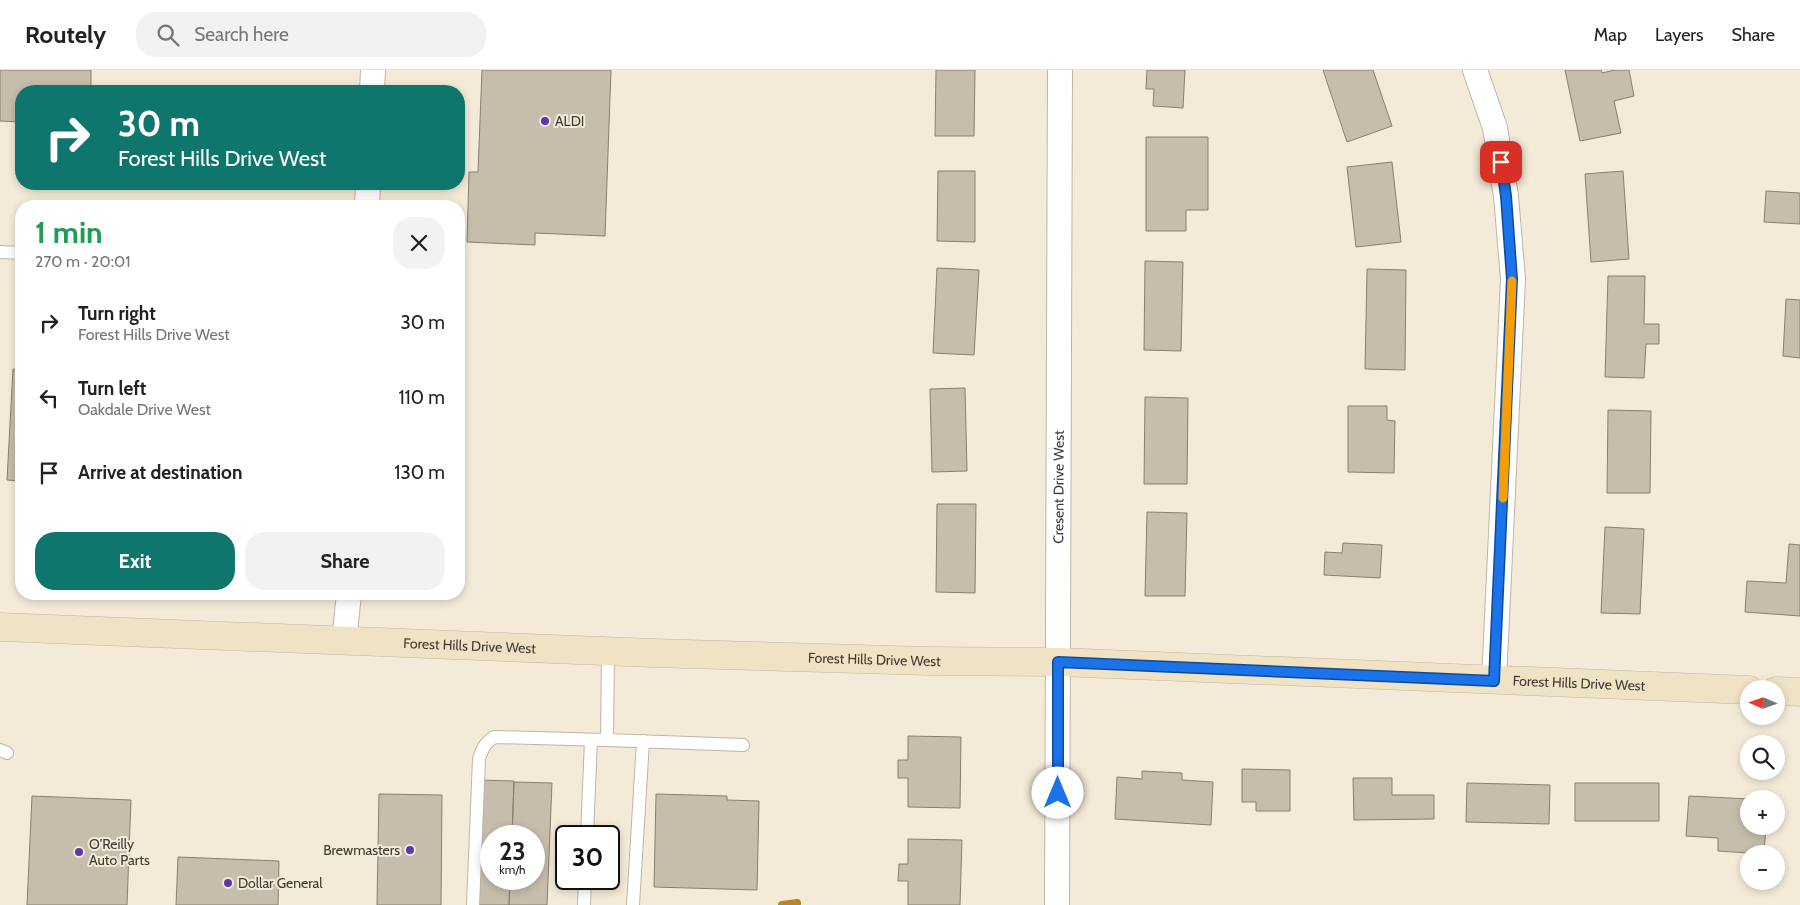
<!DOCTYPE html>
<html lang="en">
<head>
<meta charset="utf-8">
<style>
	:root { --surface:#fff; --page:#f2f2f2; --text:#222; --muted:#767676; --line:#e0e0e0; --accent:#0f766e }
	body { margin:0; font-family:Cabin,sans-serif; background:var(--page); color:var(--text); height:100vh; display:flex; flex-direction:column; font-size:19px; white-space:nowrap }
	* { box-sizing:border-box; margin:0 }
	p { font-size:16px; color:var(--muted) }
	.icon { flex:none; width:28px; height:28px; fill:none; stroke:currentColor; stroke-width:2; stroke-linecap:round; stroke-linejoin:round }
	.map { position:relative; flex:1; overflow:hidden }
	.details { position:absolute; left:15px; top:130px; width:450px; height:400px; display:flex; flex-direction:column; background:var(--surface); border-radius:20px; box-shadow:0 2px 8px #0003 }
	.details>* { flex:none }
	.top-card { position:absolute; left:15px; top:15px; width:450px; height:105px; border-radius:20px; box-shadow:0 2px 8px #0003; background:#0f766e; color:#fff; overflow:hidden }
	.needle { width:32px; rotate:272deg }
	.tools { position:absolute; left:1740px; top:610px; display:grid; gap:10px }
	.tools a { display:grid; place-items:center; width:45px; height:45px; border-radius:50%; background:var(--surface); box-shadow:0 2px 8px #0003; font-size:25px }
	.speed { position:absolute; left:480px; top:755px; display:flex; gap:10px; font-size:25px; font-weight:700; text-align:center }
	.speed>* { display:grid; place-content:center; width:65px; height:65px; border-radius:50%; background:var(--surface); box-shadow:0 2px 8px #0003; line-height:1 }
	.speed small { font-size:12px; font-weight:400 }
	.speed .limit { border:2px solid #111; border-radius:8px; background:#fff; color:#111 }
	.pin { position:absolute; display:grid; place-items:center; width:42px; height:42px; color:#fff; margin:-21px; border-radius:10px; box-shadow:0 2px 8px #0006 }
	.me { position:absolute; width:55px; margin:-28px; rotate:0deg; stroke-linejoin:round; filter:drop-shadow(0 0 4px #0008) }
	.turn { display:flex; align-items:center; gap:18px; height:105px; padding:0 20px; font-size:22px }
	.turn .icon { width:65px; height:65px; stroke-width:2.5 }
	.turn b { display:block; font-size:35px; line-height:42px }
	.round { display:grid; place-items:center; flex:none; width:52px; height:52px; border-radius:20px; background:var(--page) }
	.head { display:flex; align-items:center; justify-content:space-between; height:85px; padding:0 20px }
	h1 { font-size:30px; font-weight:800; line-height:38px; color:#1e9e55 }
	.primary-button { display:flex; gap:10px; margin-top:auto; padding:10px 20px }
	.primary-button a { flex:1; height:58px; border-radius:20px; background:var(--accent); color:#fff; font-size:20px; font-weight:800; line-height:58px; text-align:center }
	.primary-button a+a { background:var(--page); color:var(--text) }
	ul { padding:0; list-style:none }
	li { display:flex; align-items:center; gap:15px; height:75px; padding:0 20px }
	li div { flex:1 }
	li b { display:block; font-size:19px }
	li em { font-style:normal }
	header { display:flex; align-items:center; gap:30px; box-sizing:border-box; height:70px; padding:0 25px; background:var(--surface); border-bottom:1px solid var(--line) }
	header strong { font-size:24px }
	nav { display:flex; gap:28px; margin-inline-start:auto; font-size:18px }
	.search { width:350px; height:45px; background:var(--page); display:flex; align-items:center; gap:12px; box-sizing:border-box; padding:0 18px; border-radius:20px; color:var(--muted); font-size:19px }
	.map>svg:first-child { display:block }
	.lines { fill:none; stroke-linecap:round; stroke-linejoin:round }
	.stream { stroke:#b6871c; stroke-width:8 }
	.building { fill:#c7bdac; stroke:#897f6f }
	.lane-casing { stroke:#bfb5a4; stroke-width:14 }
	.street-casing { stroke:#bfb5a4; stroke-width:26 }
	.secondary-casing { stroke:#bfb5a4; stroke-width:29 }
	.lane { stroke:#fff; stroke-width:12 }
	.street { stroke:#fff; stroke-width:24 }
	.secondary { stroke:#f0e2c4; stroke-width:28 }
	.route-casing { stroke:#114b97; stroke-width:12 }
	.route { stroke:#1a73e8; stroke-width:9 }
	.slow { stroke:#f59e0b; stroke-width:9 }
	.poi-dot { fill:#5d36ae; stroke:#f4ead8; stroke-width:2 }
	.labels { text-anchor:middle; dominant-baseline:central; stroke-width:4; stroke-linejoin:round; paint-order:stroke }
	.poi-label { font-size:14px; fill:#3e3a33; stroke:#f4ead8; text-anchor:start }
	.street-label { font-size:14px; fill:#3e3a33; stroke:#f4ead8 }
</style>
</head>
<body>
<header>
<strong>Routely</strong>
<div class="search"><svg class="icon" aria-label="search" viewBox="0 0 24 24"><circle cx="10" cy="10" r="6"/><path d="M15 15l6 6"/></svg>Search here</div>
<nav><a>Map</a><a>Layers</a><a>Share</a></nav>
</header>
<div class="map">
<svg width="1800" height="835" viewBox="0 0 1800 835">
	<rect width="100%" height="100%" fill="#f4ead8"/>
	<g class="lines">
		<!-- stream -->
		<path class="stream" d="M 782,835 L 797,833"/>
	</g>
	<!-- building -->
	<path class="building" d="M 0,0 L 91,0 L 91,21 L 21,21 L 21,52 L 0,51 Z
		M 482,0 L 611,0 L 605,166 L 535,163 L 535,175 L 467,172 L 469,102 L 478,102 Z
		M 936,0 L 975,0 L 974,66 L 935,66 Z
		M 1147,0 L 1185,0 L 1183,38 L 1153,36 L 1154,19 L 1146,19 Z
		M 1323,0 L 1373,0 L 1392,56 L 1347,72 Z
		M 1565,0 L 1601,0 L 1602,3 L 1615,0 L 1629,0 L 1634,26 L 1614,31 L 1621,63 L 1580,71 Z
		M 1146,67 L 1208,67 L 1208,140 L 1186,140 L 1186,161 L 1146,161 Z
		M 1392,92 L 1401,172 L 1356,177 L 1347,97 Z
		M 938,101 L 975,101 L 975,172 L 937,171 Z
		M 1623,101 L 1629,189 L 1591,192 L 1585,104 Z
		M 1766,121 L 1800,123 L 1800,154 L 1764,152 Z
		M 1145,191 L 1183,192 L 1181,281 L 1144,280 Z
		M 937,198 L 979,200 L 974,285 L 933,283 Z
		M 1367,199 L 1406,200 L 1405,300 L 1365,299 Z
		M 1608,206 L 1645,206 L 1644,254 L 1659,254 L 1659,274 L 1646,274 L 1644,308 L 1605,307 Z
		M 1786,229 L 1800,230 L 1800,288 L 1783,286 Z
		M 13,299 L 21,300 L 21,411 L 7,410 Z
		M 965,318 L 967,401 L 932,402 L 930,319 Z
		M 1145,327 L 1188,328 L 1187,414 L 1144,414 Z
		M 1348,336 L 1387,336 L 1387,350 L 1395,351 L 1394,403 L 1348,402 Z
		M 1608,340 L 1651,341 L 1650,423 L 1607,423 Z
		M 937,434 L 976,434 L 975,523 L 936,522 Z
		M 1147,442 L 1187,443 L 1185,526 L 1145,526 Z
		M 1605,457 L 1644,459 L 1640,544 L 1601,543 Z
		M 1343,473 L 1382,475 L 1380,508 L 1324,505 L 1325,482 L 1342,483 Z
		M 1789,474 L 1800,475 L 1800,546 L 1745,542 L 1747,511 L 1786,513 Z
		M 908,666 L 961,667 L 960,738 L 908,737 L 908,708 L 898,708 L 898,690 L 908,690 Z
		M 1242,699 L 1290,700 L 1290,741 L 1256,741 L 1256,732 L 1242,732 Z
		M 1142,701 L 1182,703 L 1182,710 L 1213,712 L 1211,755 L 1115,749 L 1117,707 L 1142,709 Z
		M 1353,708 L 1392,708 L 1392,725 L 1434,725 L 1434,749 L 1354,750 Z
		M 477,710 L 514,711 L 512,766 L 491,766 L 491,809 L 510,809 L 509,835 L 471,835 Z
		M 514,712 L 552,713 L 547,835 L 509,835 L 510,809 L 534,809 L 534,766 L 512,766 Z
		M 1467,713 L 1550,715 L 1549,754 L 1466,752 Z
		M 1575,713 L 1659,713 L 1659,751 L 1575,751 Z
		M 379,724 L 442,725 L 441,835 L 377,835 Z
		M 656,724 L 727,726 L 727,730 L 759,731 L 757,820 L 654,817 Z
		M 32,726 L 131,730 L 127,835 L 27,835 Z
		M 1689,726 L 1749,729 L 1749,756 L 1766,756 L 1764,784 L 1718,781 L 1718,768 L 1686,766 Z
		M 908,769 L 962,770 L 960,835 L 908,835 L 908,811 L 898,811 L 899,794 L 908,794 Z
		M 178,787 L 279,791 L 278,835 L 176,835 Z"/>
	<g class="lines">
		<!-- lane casing -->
		<g class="lane-casing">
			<path id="lane" d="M 0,182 L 21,183
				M 607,670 L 743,675
				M 0,680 L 7,683
				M 587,766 L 591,670
				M 473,835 L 479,689 C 482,679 485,673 494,667 L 607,670 L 608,581
				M 584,835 L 585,809
				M 633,835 L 643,671"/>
		</g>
		<!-- street casing -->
		<g class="street-casing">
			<g id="street">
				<path d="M 1475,0 L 1495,58 L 1506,126 L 1513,209 L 1494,611"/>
				<path d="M 372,21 L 373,0"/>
				<path d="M 367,136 L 368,114"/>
				<path d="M 344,571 L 349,524"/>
				<path id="s1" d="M 1057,835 L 1060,0"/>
			</g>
		</g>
		<!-- secondary casing -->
		<g class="secondary-casing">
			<g id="secondary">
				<path id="s2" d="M 0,557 L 653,583 L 929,591 L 1059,592 L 1749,620"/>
				<path d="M 1776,621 L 1800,622"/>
			</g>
		</g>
		<!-- lane -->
		<use href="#lane" class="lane"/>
		<!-- street -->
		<use href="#street" class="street"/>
		<!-- secondary -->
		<use href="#secondary" class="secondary"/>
	</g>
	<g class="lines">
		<!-- route casing -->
		<g class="route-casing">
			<path id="route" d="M 1058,723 L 1058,592 L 1494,611 L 1512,209 L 1506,126 L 1501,92"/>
		</g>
		<!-- route -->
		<use href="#route" class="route"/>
		<!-- slow -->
		<path class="slow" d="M 1503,428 L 1512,211"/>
	</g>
	<!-- markers -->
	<g class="poi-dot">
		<circle cx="545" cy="51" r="5"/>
		<circle cx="410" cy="780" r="5"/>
		<circle cx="79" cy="782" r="5"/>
		<circle cx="228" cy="813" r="5"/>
	</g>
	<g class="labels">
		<!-- poi labels -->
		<g class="poi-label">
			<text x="555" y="51">ALDI</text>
			<text x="89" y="774">O'Reilly<tspan x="89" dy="16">Auto Parts</tspan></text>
			<text x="400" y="780" text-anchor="end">Brewmasters</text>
			<text x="238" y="813">Dollar General</text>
		</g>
		<!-- street labels -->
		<g class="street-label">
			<text stroke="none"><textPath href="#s1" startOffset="418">Cresent Drive West</textPath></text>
			<text stroke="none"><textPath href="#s2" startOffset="470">Forest Hills Drive West</textPath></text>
			<text stroke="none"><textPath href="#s2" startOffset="875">Forest Hills Drive West</textPath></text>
			<text stroke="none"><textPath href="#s2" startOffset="1580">Forest Hills Drive West</textPath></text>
		</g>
	</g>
</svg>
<div class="tools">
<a><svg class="needle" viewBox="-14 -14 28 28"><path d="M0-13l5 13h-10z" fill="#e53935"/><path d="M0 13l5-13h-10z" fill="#767676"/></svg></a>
<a><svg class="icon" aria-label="search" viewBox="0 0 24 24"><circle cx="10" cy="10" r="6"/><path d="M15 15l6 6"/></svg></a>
<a>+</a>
<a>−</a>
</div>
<div class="speed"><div>23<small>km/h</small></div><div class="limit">30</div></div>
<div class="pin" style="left:1501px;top:92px;background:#d93025"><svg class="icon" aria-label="arrive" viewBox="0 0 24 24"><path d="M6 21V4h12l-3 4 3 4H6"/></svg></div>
<svg class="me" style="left:1058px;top:723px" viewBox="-20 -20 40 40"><circle r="19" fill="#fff"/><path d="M0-13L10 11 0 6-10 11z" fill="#1a73e8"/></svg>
<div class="top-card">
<div class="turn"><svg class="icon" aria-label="right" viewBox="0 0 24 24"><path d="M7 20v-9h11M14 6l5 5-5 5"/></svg><div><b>30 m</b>Forest Hills Drive West</div></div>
</div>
<section class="details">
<div class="head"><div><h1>1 min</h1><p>270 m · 20:01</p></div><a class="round"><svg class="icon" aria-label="close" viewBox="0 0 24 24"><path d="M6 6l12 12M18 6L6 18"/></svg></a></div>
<ul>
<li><svg class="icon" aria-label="right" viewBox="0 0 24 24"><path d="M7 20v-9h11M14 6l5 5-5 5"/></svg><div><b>Turn right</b><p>Forest Hills Drive West</p></div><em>30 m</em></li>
<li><svg class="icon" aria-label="left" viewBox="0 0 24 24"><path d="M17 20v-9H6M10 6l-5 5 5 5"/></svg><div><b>Turn left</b><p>Oakdale Drive West</p></div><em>110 m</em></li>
<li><svg class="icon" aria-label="arrive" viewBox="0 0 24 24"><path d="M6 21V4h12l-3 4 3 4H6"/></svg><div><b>Arrive at destination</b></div><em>130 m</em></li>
</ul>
<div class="primary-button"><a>Exit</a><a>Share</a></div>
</section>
</div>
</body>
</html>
